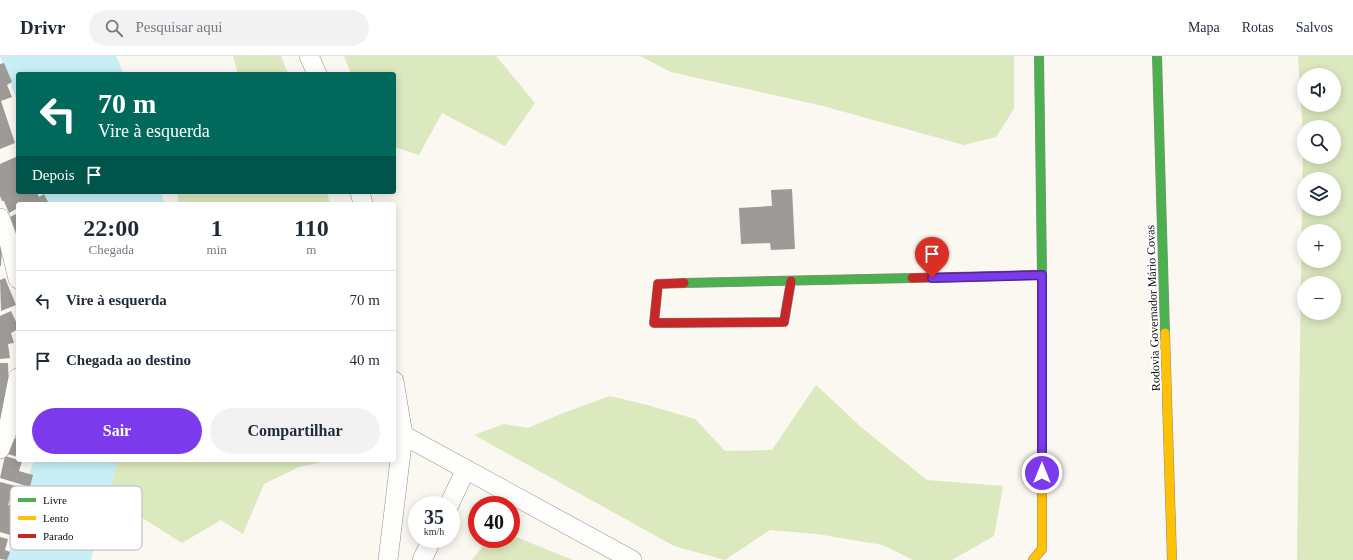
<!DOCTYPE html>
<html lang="pt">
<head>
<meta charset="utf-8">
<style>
	:root { --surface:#fff; --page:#f2f2f3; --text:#1f2937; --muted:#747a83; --line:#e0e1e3; --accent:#7c3aed }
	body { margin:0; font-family:Georgia,serif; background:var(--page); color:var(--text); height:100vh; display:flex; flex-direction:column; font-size:15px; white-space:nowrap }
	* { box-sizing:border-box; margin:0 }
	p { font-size:13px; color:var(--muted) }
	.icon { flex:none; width:22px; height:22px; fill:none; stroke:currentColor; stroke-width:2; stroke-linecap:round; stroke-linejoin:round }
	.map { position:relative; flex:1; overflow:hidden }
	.sheet { position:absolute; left:16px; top:146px; width:380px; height:260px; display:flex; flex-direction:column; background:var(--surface); border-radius:4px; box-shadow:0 2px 10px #0003 }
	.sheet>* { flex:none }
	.top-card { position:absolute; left:16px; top:16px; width:380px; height:122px; border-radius:4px; box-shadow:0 2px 10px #0003; background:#00695c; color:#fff; overflow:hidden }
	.tools { position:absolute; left:1297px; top:12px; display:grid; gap:8px }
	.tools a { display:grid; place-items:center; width:44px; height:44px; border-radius:50%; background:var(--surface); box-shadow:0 2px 10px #0003; font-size:20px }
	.speed { position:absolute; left:408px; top:440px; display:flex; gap:8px; font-size:20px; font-weight:700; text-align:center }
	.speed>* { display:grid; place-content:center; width:52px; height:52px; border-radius:50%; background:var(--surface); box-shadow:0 2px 10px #0003; line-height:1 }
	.speed small { font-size:10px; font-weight:400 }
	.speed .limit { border:6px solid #d22; background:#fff; color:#111 }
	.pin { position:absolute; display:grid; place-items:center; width:34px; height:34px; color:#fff; margin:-41px -17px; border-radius:50% 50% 50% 0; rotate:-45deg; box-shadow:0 0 4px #0007 }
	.pin .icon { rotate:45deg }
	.me { position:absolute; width:44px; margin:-22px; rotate:0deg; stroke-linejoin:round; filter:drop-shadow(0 0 3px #0008) }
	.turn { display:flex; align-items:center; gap:14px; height:84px; padding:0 16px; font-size:18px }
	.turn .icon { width:52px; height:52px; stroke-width:2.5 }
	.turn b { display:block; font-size:28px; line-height:34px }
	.then { display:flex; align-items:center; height:38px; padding:0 16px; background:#0003; gap:8px; font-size:15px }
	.eta { display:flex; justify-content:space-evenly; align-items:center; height:68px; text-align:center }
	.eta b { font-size:24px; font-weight:700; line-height:28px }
	.primary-button { display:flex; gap:8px; margin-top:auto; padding:8px 16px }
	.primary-button a { flex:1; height:46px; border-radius:24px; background:var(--accent); color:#fff; font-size:16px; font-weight:700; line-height:46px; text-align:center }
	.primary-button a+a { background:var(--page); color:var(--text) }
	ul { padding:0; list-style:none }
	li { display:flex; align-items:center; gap:12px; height:60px; padding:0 16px; border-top:1px solid var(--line) }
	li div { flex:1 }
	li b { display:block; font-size:15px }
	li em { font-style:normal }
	header { display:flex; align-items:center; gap:24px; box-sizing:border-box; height:56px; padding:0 20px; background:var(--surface); border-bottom:1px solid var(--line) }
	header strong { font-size:19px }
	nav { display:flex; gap:22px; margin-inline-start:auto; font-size:14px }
	.search { width:280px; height:36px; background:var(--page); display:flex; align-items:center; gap:10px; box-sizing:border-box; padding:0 14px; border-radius:22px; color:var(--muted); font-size:15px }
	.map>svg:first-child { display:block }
	.forest { fill:#dce8be; fill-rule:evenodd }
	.water { fill:#c7eff5 }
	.building { fill:#9e9a97 }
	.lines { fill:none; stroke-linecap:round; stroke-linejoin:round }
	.street-casing { stroke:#949290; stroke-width:20 }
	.fast-casing { stroke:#8b8986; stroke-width:10 }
	.slow-casing { stroke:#8b8986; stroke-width:10 }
	.jam-casing { stroke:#8b8986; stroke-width:10 }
	.street { stroke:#fefefd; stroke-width:19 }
	.fast { stroke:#4caf50; stroke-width:9 }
	.slow { stroke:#ffc107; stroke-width:9 }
	.jam { stroke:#c62828; stroke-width:9 }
	.route-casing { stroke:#51269a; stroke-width:10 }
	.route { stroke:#7c3aed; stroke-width:7 }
	.labels { text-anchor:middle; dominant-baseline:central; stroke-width:4; stroke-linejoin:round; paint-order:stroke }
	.street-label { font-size:12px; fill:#0d0d0d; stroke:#fff }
	.key { fill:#fff; stroke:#b6b6b6; stroke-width:1 }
	.key-label { font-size:11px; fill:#0d0d0d }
</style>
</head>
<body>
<header>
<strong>Drivr</strong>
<div class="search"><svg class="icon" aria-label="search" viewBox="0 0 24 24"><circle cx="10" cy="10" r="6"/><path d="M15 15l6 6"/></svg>Pesquisar aqui</div>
<nav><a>Mapa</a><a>Rotas</a><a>Salvos</a></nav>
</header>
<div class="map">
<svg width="1353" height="504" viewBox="0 0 1353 504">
	<rect width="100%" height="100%" fill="#fbf7f1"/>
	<!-- forest -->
	<path class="forest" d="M 233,0 L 281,0 L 288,18 L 238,18 Z
		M 344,0 L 496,0 L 535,47 L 505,90 L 442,57 L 419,99 L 394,91 L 394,18 L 351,18 Z
		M 640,0 L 1014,0 L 1014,53 L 996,81 L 964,89 L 823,50 L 671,16 Z
		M 1298,0 L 1353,0 L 1353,504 L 1297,504 L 1303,79 ZM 1304,19 L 1334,19 L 1334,49 L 1304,49 ZM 1304,71 L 1334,71 L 1334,101 L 1304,101 ZM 1304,123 L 1334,123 L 1334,153 L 1304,153 ZM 1304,175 L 1334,175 L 1334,205 L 1304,205 ZM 1304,227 L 1334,227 L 1334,257 L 1304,257 Z
		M 178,136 L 327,136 L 330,148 L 178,148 Z
		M 816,329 L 862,372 L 927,424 L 1003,430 L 994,480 L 952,504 L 913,504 L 883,489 L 817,478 L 770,474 L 725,504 L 674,490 L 474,379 L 504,368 L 528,372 L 563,357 L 610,340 L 647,349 L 695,363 L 725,395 L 772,394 Z
		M 118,404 L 331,404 L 299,411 L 264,428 L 243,478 L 221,464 L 182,487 L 122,449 L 110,432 Z
		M 511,479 L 573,504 L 472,504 L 489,483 L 511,483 Z"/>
	<!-- water -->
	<path class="water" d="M 0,0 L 116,0 L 124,18 L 18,18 L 18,47 Z
		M 44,136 L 161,136 L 164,148 L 48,148 Z
		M 34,404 L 118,404 L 91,504 L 7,504 L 26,427 Z"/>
	<!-- building -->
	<path class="building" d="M 4,7 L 12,26 L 7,29 L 12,41 L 1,45 L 15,87 L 0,93 L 0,8 Z
		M 18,100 L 18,136 L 37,136 L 39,141 L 44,138 L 49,148 L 18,148 L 18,152 L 9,157 L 4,145 L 2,145 L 0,140 L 0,108 Z
		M 792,133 L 795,193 L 771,194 L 770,187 L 741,188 L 739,152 L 772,150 L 771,134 Z
		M 18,157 L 18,182 L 10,161 Z
		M 0,191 L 2,191 L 1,210 L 0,210 Z
		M 5,222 L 16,249 L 1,255 L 0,224 Z
		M 11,255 L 18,270 L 18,273 L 11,277 L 14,287 L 8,288 L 10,302 L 0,303 L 0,260 Z
		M 0,307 L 8,307 L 9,334 L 0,375 Z
		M 8,381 L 18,383 L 18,401 L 4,397 Z
		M 5,400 L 22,405 L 19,415 L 33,419 L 30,431 L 0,422 Z
		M 0,426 L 28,433 L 25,447 L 10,443 L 8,449 L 16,451 L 10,479 L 0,476 Z
		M 0,481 L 8,483 L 5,494 L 10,496 L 7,504 L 0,503 Z"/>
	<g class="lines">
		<!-- street casing -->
		<g class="street-casing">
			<path id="street" d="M 309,0 L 317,18
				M 360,136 L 363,148
				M 0,162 L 9,186 L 18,223
				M 394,325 L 403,379 L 632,504
				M 0,393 L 8,373 L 18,322
				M 449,449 L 466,413
				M 388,504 L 403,379
				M 422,504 L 432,483"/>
		</g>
		<!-- fast casing -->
		<g class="fast-casing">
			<path id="fast" d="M 1039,0 L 1042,219 L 1042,354
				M 1157,0 L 1165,277
				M 684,227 L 912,222"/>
		</g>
		<!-- slow casing -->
		<g class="slow-casing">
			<path id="slow" d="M 1165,277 L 1172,504
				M 1033,504 L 1042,493 L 1042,354"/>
		</g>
		<!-- jam casing -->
		<g class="jam-casing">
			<path id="jam" d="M 912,222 L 1042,219
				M 684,227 L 658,228 L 654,267 L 784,266 L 791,225"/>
		</g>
		<!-- street -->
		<use href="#street" class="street"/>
		<!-- fast -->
		<use href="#fast" class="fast"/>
		<!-- slow -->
		<use href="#slow" class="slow"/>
		<!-- jam -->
		<use href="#jam" class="jam"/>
	</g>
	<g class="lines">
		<!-- route casing -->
		<g class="route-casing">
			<path id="route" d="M 932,222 L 1042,219 L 1042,417"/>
		</g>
		<!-- route -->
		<use href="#route" class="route"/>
	</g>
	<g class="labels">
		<!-- street labels -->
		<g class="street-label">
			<text transform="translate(1153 252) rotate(-92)">Rodovia Governador Mário Covas</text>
		</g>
	</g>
	<!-- legend -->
	<rect x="10" y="430" width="132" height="64" rx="6" class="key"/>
	<rect x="18" y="442" width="18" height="4" fill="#4caf50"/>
	<rect x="18" y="460" width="18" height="4" fill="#ffc107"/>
	<rect x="18" y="478" width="18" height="4" fill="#c62828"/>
	<g class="key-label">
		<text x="43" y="448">Livre</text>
		<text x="43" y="466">Lento</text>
		<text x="43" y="484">Parado</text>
	</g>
</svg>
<div class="tools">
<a><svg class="icon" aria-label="sound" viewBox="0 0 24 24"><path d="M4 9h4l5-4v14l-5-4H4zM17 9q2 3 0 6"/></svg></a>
<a><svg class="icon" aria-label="search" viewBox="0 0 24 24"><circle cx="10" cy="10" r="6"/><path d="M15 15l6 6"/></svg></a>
<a><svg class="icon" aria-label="layers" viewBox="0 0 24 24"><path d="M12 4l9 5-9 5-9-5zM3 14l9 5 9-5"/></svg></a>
<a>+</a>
<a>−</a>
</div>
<div class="speed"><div>35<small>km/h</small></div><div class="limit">40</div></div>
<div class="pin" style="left:932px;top:222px;background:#d93025"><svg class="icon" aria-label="arrive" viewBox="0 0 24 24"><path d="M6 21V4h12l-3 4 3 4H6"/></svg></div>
<svg class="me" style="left:1042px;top:417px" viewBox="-20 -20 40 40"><circle r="17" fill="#7c3aed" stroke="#fff" stroke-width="3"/><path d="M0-11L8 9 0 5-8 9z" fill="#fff"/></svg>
<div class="top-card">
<div class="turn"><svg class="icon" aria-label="left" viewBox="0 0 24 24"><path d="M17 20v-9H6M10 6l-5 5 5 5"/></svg><div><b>70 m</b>Vire à esquerda</div></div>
<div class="then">Depois<svg class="icon" aria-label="arrive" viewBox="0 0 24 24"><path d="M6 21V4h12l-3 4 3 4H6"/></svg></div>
</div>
<section class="sheet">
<div class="eta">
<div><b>22:00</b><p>Chegada</p></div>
<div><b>1</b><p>min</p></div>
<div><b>110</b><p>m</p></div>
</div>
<ul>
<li><svg class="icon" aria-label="left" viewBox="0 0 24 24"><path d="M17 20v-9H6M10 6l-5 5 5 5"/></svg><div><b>Vire à esquerda</b></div><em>70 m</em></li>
<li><svg class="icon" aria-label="arrive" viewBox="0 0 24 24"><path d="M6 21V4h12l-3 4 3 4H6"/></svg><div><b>Chegada ao destino</b></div><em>40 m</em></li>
</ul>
<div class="primary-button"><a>Sair</a><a>Compartilhar</a></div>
</section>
</div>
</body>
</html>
